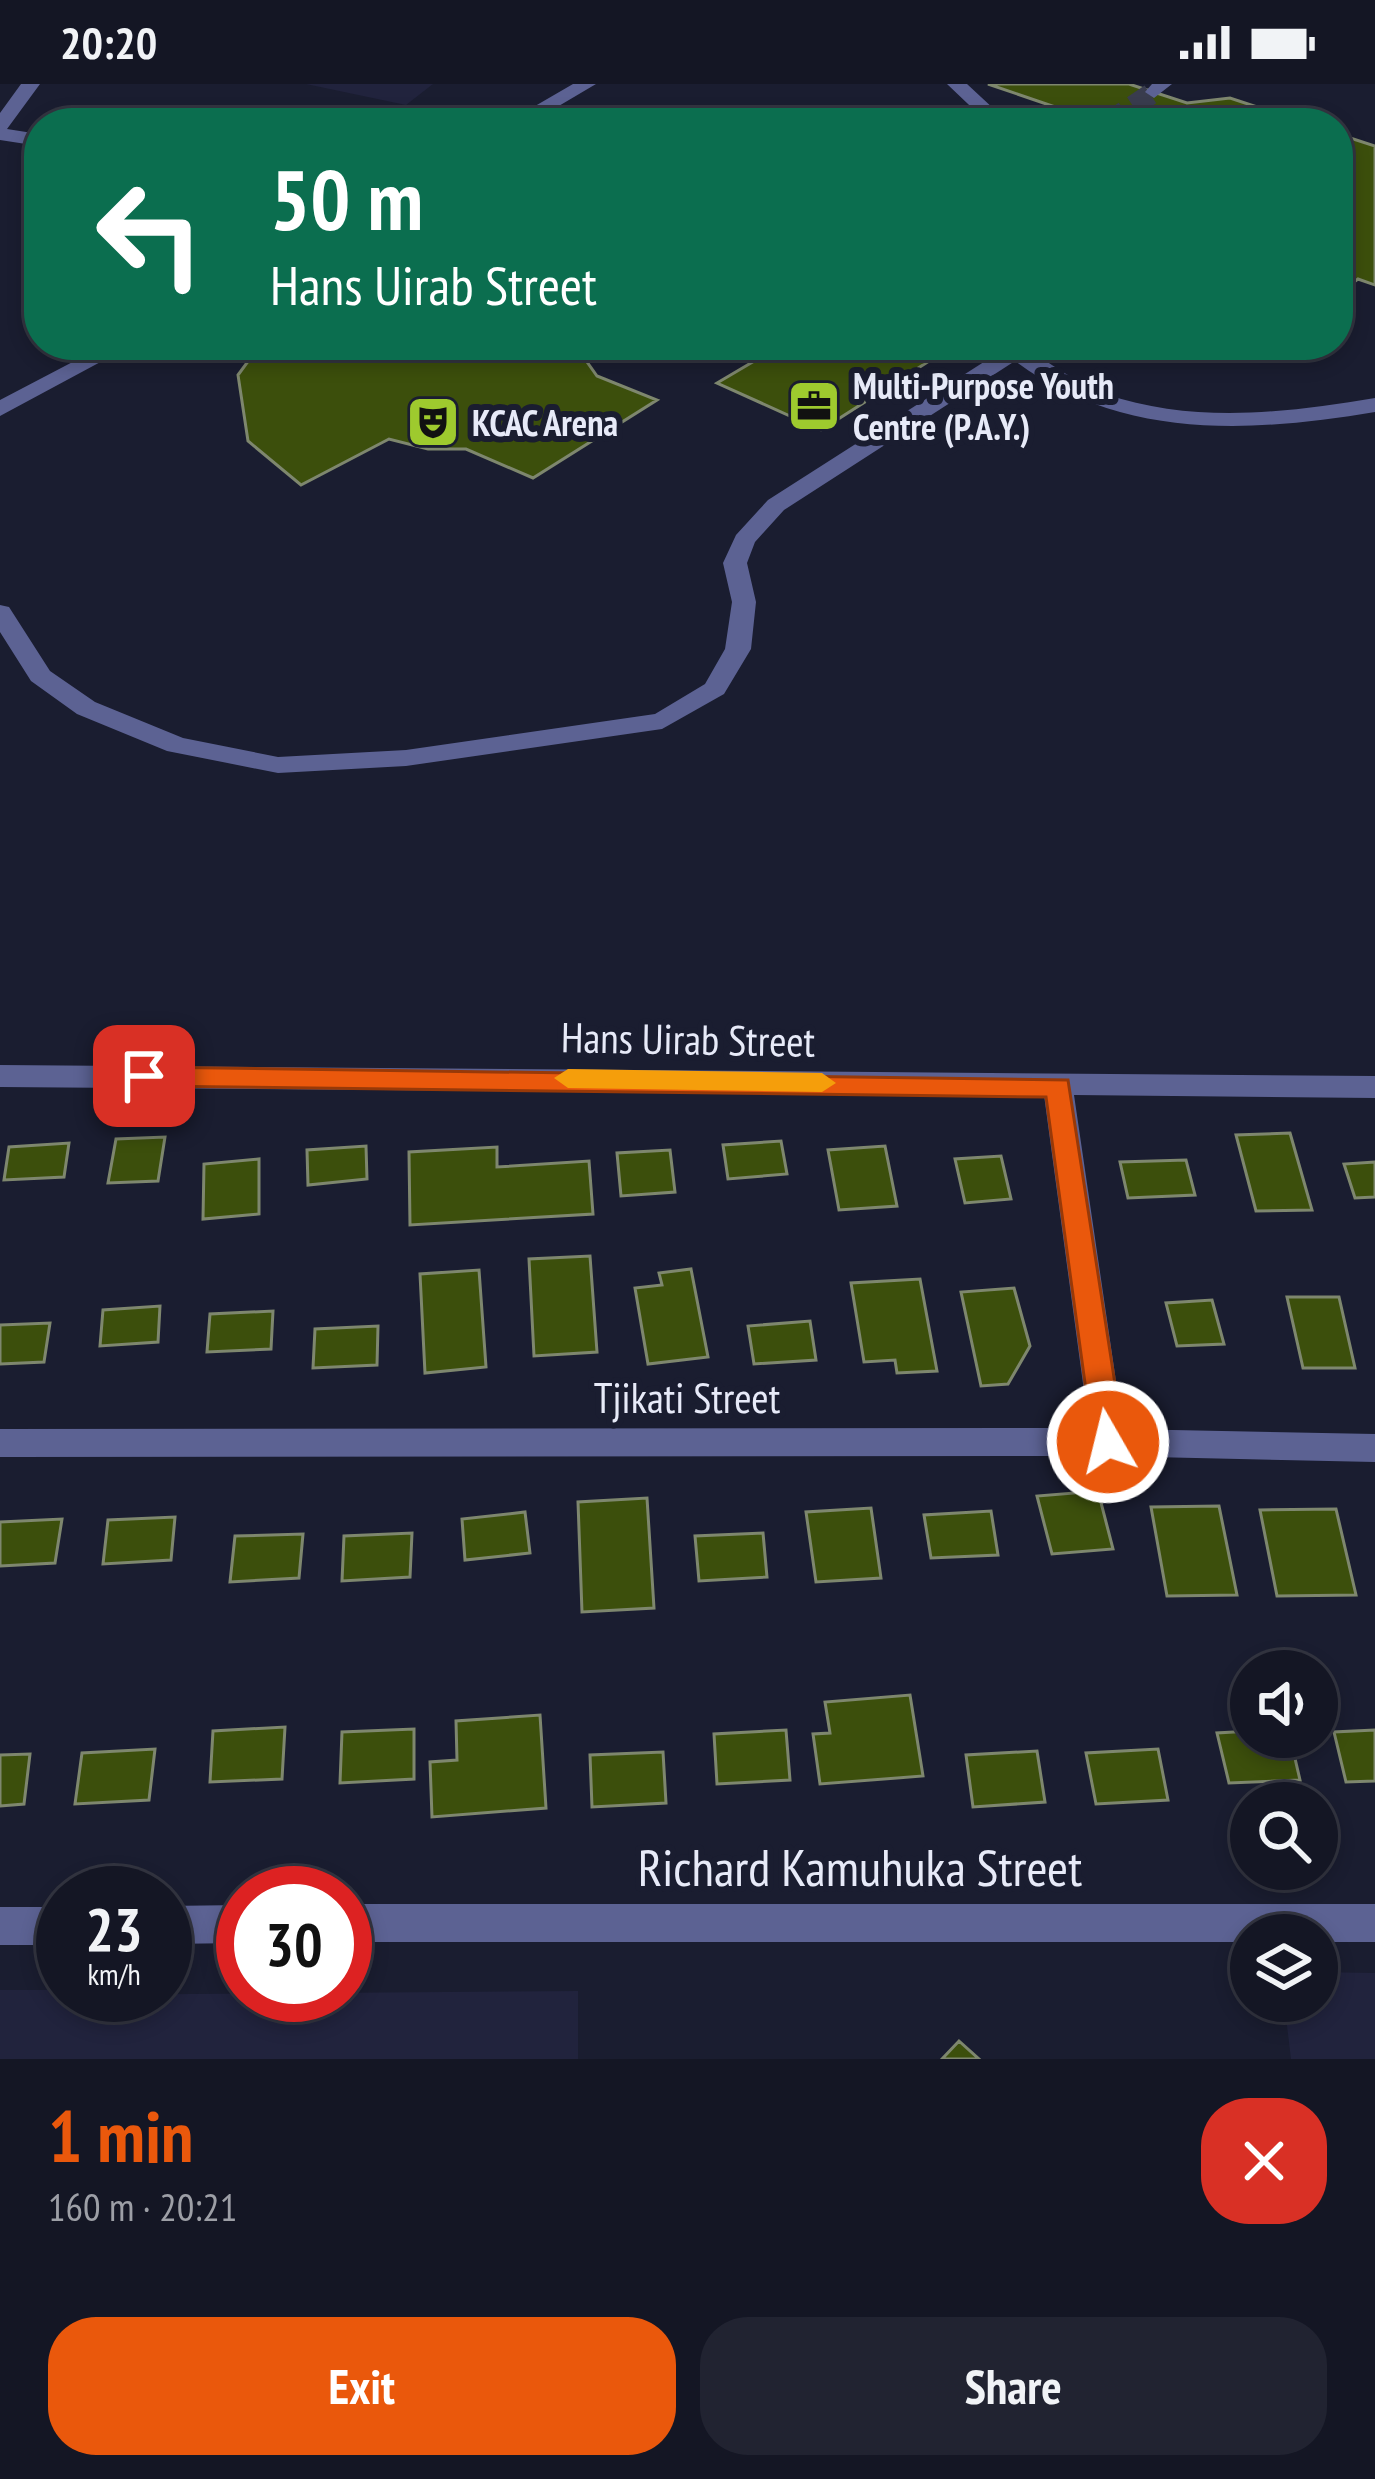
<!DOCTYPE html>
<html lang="en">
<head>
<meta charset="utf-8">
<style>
	:root { --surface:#141624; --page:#212331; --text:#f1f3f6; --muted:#9d9fa6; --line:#333541; --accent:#ea580c }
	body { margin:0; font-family:"PT Sans Narrow",sans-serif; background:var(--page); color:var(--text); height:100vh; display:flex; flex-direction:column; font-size:45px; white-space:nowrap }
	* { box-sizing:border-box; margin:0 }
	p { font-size:39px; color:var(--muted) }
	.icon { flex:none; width:66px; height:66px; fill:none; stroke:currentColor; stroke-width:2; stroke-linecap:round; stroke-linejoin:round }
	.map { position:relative; height:1975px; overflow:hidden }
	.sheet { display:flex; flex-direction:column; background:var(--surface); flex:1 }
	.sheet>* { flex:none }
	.banner { position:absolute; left:24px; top:24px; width:1329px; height:252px; border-radius:48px; box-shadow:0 6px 18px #0003,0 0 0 3px var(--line); background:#0b6e4f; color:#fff; overflow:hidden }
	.fabs { position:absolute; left:1230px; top:1566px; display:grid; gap:24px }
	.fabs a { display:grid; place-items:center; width:108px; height:108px; border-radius:50%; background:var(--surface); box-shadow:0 6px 18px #0003,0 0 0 3px var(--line); font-size:60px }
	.speed { position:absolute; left:36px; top:1782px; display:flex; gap:24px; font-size:60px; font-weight:700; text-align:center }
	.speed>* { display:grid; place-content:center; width:156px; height:156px; border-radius:50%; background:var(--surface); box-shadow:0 6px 18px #0003,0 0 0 3px var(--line); line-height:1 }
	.speed small { font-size:30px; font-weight:400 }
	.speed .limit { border:18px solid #d22; background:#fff; color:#111 }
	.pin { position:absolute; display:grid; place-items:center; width:102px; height:102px; color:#fff; margin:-51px; border-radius:24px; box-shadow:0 6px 18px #0006 }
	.me { position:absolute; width:132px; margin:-66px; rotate:352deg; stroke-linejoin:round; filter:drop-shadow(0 0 9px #0008) }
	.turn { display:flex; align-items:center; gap:42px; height:252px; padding:0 48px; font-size:54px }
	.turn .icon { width:156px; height:156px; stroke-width:2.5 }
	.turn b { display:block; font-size:84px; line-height:102px }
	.round { display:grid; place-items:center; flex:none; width:126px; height:126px; border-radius:48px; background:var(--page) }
	.summary { display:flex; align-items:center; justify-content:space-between; height:204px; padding:0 48px }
	h1 { font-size:72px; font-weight:700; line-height:90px; color:var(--accent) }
	.action { display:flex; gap:24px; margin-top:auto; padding:24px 48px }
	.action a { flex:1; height:138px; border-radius:48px; background:var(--accent); color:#fff; font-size:48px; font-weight:700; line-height:138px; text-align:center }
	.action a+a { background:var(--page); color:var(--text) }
	.status { display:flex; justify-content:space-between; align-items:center; height:84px; padding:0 60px; background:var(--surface); direction:ltr }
	.status svg { height:33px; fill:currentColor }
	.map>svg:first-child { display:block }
	.built { fill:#21233d }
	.building { fill:#3c4f0c; stroke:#7e876e; stroke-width:3 }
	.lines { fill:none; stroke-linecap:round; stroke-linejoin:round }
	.minor-tunnel { stroke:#393c4e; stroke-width:21; stroke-dasharray:21 10; stroke-linecap:butt }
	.minor { fill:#5c6293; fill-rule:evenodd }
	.route { fill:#ea580c; stroke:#983908; stroke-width:3 }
	.slow { fill:#f59e0b }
	.labels { text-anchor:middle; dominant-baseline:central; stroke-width:12; stroke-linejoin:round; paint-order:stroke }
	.far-poi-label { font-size:36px; font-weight:bold; fill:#e7eaf8; stroke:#1a1d30; text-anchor:start }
	.street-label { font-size:42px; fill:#e7eaf8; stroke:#1a1d30 }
	.near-street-label { font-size:51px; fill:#e7eaf8; stroke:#1a1d30 }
</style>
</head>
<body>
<div class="status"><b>20:20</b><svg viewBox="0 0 49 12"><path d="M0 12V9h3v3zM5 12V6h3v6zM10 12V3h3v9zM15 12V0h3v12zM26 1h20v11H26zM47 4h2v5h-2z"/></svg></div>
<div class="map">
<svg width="1375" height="1975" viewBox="0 0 1375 1975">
	<rect width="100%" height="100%" fill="#1a1d30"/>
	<!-- built -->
	<path class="built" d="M 306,0 L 433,0 L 406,21 Z
		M 1317,1888 L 1375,1889 L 1375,1975 L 1291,1975 L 1284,1917 L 1317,1917 Z
		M 0,1906 L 63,1906 L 63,1911 L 578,1907 L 578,1975 L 0,1975 Z"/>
	<!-- building -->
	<path class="building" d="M 988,0 L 1129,0 L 1187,19 L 1230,14 L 1306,39 L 1102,39 Z
		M 1338,50 L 1375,62 L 1375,201 L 1358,195 L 1338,210 Z
		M 260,261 L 575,261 L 597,292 L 657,316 L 533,394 L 466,365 L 428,365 L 389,355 L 301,401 L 248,357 L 238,291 Z
		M 734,261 L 884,261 L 926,279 L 821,346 L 717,299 L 761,273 Z
		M 1290,1049 L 1312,1126 L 1256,1127 L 1236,1051 Z
		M 165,1053 L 158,1097 L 108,1099 L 116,1055 Z
		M 781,1057 L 787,1090 L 728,1095 L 723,1061 Z
		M 69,1059 L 64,1093 L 4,1096 L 9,1063 Z
		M 366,1062 L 367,1095 L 308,1101 L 307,1066 Z
		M 885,1062 L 897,1122 L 839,1126 L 828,1066 Z
		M 497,1063 L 497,1083 L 589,1077 L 593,1130 L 410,1141 L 409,1068 Z
		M 670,1066 L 675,1108 L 621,1112 L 617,1069 Z
		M 1001,1072 L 1011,1115 L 965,1119 L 955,1075 Z
		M 259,1075 L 259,1130 L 203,1135 L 204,1080 Z
		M 1186,1076 L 1195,1111 L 1128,1114 L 1120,1078 Z
		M 1375,1078 L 1375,1113 L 1355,1114 L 1344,1080 Z
		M 590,1172 L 597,1268 L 534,1272 L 529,1175 Z
		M 691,1185 L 708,1273 L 648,1280 L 635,1204 L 662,1201 L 659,1189 Z
		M 479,1186 L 486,1283 L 425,1289 L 420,1190 Z
		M 920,1195 L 937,1287 L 897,1289 L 895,1276 L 864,1278 L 851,1199 Z
		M 1014,1204 L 1030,1262 L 1008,1300 L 981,1302 L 961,1208 Z
		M 1287,1213 L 1339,1213 L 1355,1284 L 1303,1284 Z
		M 1212,1216 L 1224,1260 L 1177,1262 L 1166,1219 Z
		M 160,1222 L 158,1258 L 100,1262 L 103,1226 Z
		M 273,1227 L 271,1265 L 207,1268 L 210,1230 Z
		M 810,1237 L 816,1276 L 754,1280 L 748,1242 Z
		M 50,1239 L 44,1278 L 0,1280 L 0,1241 Z
		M 378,1242 L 377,1281 L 313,1284 L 315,1245 Z
		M 1098,1407 L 1113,1465 L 1052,1470 L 1037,1412 Z
		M 647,1414 L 654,1524 L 582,1528 L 578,1418 Z
		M 1219,1422 L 1237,1511 L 1167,1512 L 1151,1423 Z
		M 871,1424 L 881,1494 L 816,1498 L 806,1428 Z
		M 1336,1425 L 1356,1511 L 1277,1512 L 1260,1426 Z
		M 991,1427 L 998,1471 L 931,1474 L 924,1431 Z
		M 525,1428 L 530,1469 L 465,1476 L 462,1435 Z
		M 175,1433 L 171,1476 L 103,1480 L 108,1436 Z
		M 62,1435 L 55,1479 L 0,1482 L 0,1438 Z
		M 412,1449 L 410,1493 L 342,1497 L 344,1452 Z
		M 763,1449 L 767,1493 L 699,1497 L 695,1452 Z
		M 303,1450 L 299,1494 L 230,1498 L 235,1452 Z
		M 910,1611 L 923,1692 L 820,1700 L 813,1650 L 830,1649 L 825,1618 Z
		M 540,1631 L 546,1724 L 432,1733 L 430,1678 L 457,1676 L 456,1637 Z
		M 285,1643 L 282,1695 L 210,1698 L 213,1647 Z
		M 414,1645 L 414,1695 L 340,1699 L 342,1648 Z
		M 786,1646 L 790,1696 L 717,1700 L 714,1650 Z
		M 1375,1646 L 1375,1697 L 1346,1698 L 1334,1648 Z
		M 1251,1647 L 1251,1653 L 1290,1653 L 1300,1696 L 1229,1699 L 1217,1649 Z
		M 155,1665 L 149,1716 L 75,1720 L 82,1669 Z
		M 1158,1665 L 1168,1716 L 1096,1720 L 1086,1669 Z
		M 1037,1667 L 1045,1718 L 973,1723 L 966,1671 Z
		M 663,1668 L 666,1719 L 592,1723 L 590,1671 Z
		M 30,1670 L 24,1720 L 0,1722 L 0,1671 Z
		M 959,1957 L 979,1975 L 942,1975 Z"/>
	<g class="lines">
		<!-- minor-tunnel -->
		<path class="minor-tunnel" d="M 1107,39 L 1154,8"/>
		<!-- minor -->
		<path class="minor" d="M 21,0 L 40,0 L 7,45 L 39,50 L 39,62 L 0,56 L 0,29 Z
			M 573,0 L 596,0 L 530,39 L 506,39 Z
			M 947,0 L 967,0 L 1009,39 L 988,39 Z
			M 1152,0 L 1172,0 L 1154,14 L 1145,8 Z
			M 105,261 L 132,261 L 0,332 L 0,316 Z
			M 996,261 C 1037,261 1066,297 1105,310 C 1194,340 1285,329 1375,314 L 1375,328 C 1250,349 1121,356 1015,277 L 784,426 L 755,458 L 747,479 L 756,518 L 751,565 L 724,610 L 662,645 L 406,682 L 278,689 L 167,667 L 77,630 L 31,597 L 0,548 L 0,521 L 9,523 L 50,587 L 95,618 L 183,654 L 278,673 L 406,666 L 655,630 L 705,600 L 725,565 L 732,518 L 723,479 L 736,451 L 768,416 L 1001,267 Z
			M 0,981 L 1375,992 L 1375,1014 L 1074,1011 L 1123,1345 L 1375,1350 L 1375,1378 L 1108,1372 L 0,1373 L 0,1345 L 1089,1344 L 1044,1011 L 0,1003 Z
			M 345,1820 L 1375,1820 L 1375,1858 L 1317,1858 L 1317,1851 L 1251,1851 L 1251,1858 L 345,1858 Z
			M 243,1821 L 243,1859 L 165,1860 L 165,1822 Z
			M 0,1823 L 63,1823 L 63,1861 L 0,1861 Z"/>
	</g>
	<!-- route -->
	<path class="route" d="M 144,983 L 1068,996 L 1124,1358 L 1108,1370 L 1093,1358 L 1046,1013 L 144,1002 L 130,992 Z"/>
	<!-- slow -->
	<path class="slow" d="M 568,985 L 822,989 L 836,999 L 822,1008 L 568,1004 L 554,994 Z"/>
	<!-- icons -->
	<defs>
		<g id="office-square" transform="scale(2.7)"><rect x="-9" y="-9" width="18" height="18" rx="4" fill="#9eca2e" stroke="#1a1d30"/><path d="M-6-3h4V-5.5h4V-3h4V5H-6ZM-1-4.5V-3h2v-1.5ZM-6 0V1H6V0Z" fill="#111"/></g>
		<g id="theatre-square" transform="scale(2.7)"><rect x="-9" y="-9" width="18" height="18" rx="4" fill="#9eca2e" stroke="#1a1d30"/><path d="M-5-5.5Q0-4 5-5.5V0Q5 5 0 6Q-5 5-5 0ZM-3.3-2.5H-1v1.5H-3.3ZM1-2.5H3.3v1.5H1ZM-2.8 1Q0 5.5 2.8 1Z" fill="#111"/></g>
	</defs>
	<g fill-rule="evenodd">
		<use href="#office-square" x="814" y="322"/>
		<use href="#theatre-square" x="433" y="338"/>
	</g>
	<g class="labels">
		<!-- far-poi labels -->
		<g class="far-poi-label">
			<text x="853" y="301">Multi-Purpose Youth<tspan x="853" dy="41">Centre (P.A.Y.)</tspan></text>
			<text x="472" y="338">KCAC Arena</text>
		</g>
		<!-- street labels -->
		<g class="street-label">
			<text transform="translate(688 955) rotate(1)">Hans Uirab Street</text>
			<text x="687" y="1313">Tjikati Street</text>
		</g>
		<!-- near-street labels -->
		<g class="near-street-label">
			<text x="860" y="1783">Richard Kamuhuka Street</text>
		</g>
	</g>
</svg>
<div class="fabs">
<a><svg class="icon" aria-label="sound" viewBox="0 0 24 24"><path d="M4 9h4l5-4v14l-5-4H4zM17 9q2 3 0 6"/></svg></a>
<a><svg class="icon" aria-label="search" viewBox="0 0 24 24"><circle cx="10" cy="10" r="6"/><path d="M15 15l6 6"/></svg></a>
<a><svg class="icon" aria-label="layers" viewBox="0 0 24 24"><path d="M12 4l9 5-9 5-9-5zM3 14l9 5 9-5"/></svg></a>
</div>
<div class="speed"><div>23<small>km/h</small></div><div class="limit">30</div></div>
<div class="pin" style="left:144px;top:992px;background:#d93025"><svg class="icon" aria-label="arrive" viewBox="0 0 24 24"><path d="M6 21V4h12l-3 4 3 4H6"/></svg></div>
<svg class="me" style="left:1108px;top:1358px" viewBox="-20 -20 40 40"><circle r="17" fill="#ea580c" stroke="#fff" stroke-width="3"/><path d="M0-11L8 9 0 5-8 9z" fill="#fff"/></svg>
<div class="banner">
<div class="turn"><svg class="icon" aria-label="left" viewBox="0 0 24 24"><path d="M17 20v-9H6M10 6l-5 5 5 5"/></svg><div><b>50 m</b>Hans Uirab Street</div></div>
</div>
</div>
<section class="sheet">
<div class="summary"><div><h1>1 min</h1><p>160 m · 20:21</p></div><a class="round" style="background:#d93025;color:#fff"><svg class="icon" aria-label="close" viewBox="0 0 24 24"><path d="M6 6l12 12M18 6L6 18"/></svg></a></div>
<div class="action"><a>Exit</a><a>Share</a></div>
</section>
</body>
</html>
